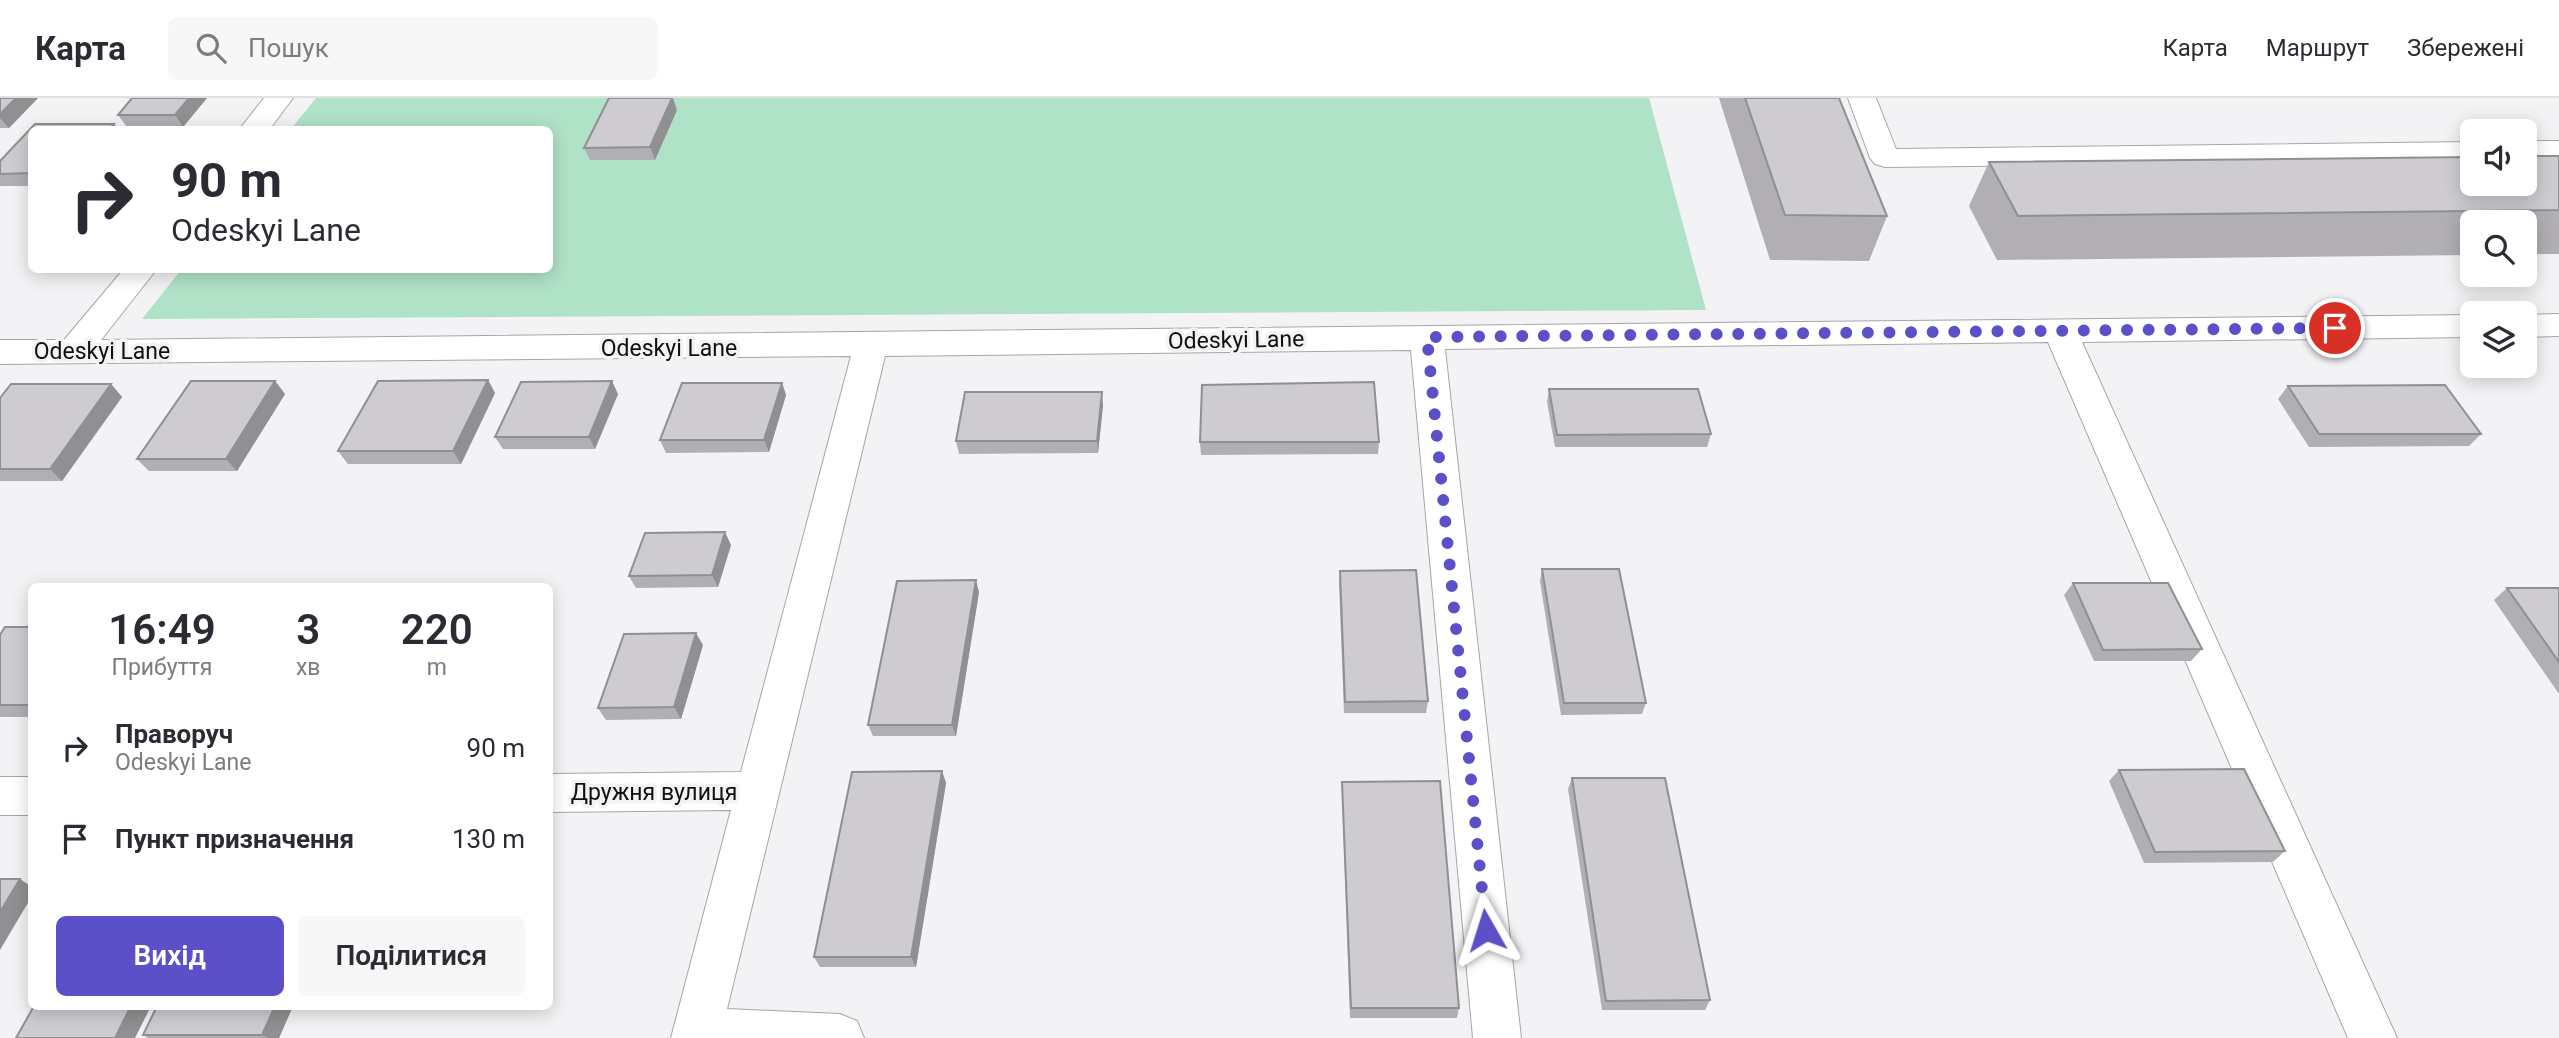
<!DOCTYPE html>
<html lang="uk">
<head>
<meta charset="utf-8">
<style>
	:root { --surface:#fff; --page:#f7f7f7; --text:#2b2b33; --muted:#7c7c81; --line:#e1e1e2; --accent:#5c50c9 }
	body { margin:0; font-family:Roboto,sans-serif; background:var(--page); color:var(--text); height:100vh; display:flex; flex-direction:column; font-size:26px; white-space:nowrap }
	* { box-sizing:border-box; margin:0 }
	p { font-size:23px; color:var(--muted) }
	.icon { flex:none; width:38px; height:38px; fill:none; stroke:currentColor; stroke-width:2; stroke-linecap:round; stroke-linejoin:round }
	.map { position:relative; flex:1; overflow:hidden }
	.details { position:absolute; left:28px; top:485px; width:525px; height:427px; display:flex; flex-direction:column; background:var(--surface); border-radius:10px; box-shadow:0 4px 18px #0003 }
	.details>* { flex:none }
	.top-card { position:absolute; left:28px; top:28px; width:525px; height:147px; border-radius:10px; box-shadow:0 4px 18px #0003; background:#fff; color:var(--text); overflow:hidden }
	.buttons { position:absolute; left:2460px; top:21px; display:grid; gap:14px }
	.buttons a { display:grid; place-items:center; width:77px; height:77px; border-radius:10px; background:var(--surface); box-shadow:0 4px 18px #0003; font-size:35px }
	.pin { position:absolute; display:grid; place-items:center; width:60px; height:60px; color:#fff; margin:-30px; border:4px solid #fff; border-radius:50%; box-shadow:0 2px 7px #0007 }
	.me { position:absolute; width:77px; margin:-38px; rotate:354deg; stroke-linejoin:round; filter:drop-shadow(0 0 5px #0008) }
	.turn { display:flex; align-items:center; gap:24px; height:147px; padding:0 28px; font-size:32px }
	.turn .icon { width:91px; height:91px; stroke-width:2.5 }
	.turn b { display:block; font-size:49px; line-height:60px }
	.eta { display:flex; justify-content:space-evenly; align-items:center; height:119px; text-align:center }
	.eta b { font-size:42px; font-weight:600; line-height:49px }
	.primary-button { display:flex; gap:14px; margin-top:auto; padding:14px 28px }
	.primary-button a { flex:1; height:80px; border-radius:10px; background:var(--accent); color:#fff; font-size:28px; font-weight:600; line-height:80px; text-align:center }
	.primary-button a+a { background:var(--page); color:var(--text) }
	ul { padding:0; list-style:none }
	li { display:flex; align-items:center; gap:21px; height:91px; padding:0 28px }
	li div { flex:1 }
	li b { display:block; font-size:26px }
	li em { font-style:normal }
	header { display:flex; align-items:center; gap:42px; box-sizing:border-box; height:98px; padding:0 35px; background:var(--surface); border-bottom:2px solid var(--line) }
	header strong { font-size:33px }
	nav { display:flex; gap:38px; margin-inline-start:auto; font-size:24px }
	.search { width:490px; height:63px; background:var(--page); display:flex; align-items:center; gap:18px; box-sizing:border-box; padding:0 24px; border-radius:10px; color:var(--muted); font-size:26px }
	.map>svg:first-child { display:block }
	.green { fill:#b0e2c7 }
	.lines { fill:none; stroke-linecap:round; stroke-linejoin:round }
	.minor-casing { stroke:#a6a5a8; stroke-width:2 }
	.minor { fill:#fff; fill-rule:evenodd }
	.wall { fill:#b1afb3 }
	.shaded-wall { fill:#908f92 }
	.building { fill:#ceccd0; stroke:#908f92; stroke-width:2 }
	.route { stroke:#5c50c9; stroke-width:12; stroke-dasharray:0 21.6 }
	.labels { text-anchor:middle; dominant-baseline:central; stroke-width:7; stroke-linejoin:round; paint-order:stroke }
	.street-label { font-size:23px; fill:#101011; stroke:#f3f2f5 }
</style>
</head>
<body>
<header>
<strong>Карта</strong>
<div class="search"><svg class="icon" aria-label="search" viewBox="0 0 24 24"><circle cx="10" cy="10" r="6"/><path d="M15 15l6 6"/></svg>Пошук</div>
<nav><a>Карта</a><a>Маршрут</a><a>Збережені</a></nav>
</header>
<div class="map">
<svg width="2559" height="940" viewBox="0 0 2559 940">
	<rect width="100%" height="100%" fill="#f3f2f5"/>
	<!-- green -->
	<path class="green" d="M 316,0 L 1649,0 L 1706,212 L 142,221 L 181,172 L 550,172 L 550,32 L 291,31 Z"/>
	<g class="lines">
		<!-- minor casing -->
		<g class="minor-casing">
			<path id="minor" d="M 264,0 L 293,0 L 269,32 L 239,32 Z
				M 1848,0 L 1876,0 L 1896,51 L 2473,44 L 2473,62 L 1885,69 L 1875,66 L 1870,60 Z
				M 2525,43 L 2559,43 L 2559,61 L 2525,61 Z
				M 123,172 L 156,172 L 101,242 L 2473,217 L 2473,239 L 2082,244 L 2397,940 L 2348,940 L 2048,244 L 1445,251 L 1521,940 L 1473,940 L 1411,252 L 885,258 L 727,911 L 840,916 L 857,923 L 864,940 L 671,940 L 731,712 L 550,714 L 550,676 L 741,674 L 851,258 L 0,266 L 0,242 L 64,242 Z
				M 2559,216 L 2559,238 L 2525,239 L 2525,217 Z
				M 0,679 L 32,679 L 32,717 L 0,717 Z"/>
		</g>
		<!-- minor -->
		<use href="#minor" class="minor"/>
	</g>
	<!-- wall -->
	<path class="wall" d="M 0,0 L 38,0 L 9,30 L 0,30 Z
		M 132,0 L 207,0 L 183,29 L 127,29 L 118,17 Z
		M 1719,0 L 1839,0 L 1887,118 L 1869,163 L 1770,162 Z
		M 677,12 L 655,62 L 590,62 L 584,50 Z
		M 32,32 L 32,88 L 0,88 L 0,63 Z
		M 2559,58 L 2559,156 L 2525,156 L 2525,124 L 2473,124 L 2473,157 L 1997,162 L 1969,108 L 1989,64 Z
		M 488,282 L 495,295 L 461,366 L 348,366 L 338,353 Z
		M 275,283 L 285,296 L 237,373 L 149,373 L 137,361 Z
		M 782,285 L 786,297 L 769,354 L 666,355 L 660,342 Z
		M 111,286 L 122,299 L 62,383 L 0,383 L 0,300 Z
		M 2288,288 L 2481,336 L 2469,348 L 2309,349 L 2278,301 Z
		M 1549,291 L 1711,336 L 1707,349 L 1555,349 L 1547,304 Z
		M 618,296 L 595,351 L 503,351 L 495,339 Z
		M 1103,307 L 1098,355 L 959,356 L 956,343 Z
		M 1200,344 L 1379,344 L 1378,356 L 1201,357 Z
		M 731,447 L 718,489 L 636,490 L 629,478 Z
		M 1542,471 L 1646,605 L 1642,616 L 1561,617 L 1540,483 Z
		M 1340,473 L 1428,603 L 1426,615 L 1344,615 L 1339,485 Z
		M 2073,485 L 2202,551 L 2191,563 L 2094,563 L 2064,497 Z
		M 2507,490 L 2559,490 L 2559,596 L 2494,502 Z
		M 979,494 L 956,638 L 873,638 L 868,627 Z
		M 32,529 L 32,619 L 0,619 L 0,537 Z
		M 703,547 L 681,621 L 606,622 L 598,610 Z
		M 2119,672 L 2285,753 L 2273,764 L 2144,765 L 2109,683 Z
		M 942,673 L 946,685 L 916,869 L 820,869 L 814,859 Z
		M 1572,680 L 1710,902 L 1705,912 L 1602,912 L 1568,691 Z
		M 1342,684 L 1459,910 L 1457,920 L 1350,920 L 1342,695 Z
		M 157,908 L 293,908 L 279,940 L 148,940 L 143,937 Z"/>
	<!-- shaded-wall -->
	<path class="shaded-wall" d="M 16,0 L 38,0 L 9,30 L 0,20 L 0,16 Z
		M 189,0 L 207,0 L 183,29 L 175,17 Z
		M 673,0 L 677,12 L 655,62 L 650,49 Z
		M 114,26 L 118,32 L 109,32 Z
		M 488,282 L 495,295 L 461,366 L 453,353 Z
		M 275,283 L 285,296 L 237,373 L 226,361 Z
		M 612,283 L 618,296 L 595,351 L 589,339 Z
		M 782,285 L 786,297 L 769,354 L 764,342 Z
		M 111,286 L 122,299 L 62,383 L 50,371 Z
		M 1102,294 L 1103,307 L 1098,355 L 1097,343 Z
		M 725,434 L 731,447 L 718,489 L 712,477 Z
		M 976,482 L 979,494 L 956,638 L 952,627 Z
		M 696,535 L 703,547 L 681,621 L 674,609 Z
		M 942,673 L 946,685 L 916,869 L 911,859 Z
		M 550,756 L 553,760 L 550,771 Z
		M 20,781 L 32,789 L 32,798 L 0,852 L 0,814 Z
		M 131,908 L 151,908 L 135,940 L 115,940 Z
		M 275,908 L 293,908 L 279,940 L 268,940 L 262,937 Z"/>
	<!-- building -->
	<path class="building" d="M 0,0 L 16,0 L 0,16 Z
		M 132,0 L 189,0 L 175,17 L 118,17 Z
		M 609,0 L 672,0 L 650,49 L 584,50 Z
		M 1745,0 L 1839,0 L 1887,118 L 1785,117 Z
		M 35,26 L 114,26 L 109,32 L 32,32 L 32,75 L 0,76 L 0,63 Z
		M 2525,58 L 2559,58 L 2559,112 L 2018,118 L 1989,64 L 2473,59 L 2473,86 L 2525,86 Z
		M 488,282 L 453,353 L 338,353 L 378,283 Z
		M 191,283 L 275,283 L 226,361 L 137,361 Z
		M 612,283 L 589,339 L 495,339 L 521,284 Z
		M 1374,284 L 1379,344 L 1200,344 L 1202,287 Z
		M 682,285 L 782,285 L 764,342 L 660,342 Z
		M 11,286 L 111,286 L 50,371 L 0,371 L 0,300 Z
		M 2445,287 L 2481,336 L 2319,336 L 2288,288 Z
		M 1549,291 L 1698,291 L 1711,336 L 1557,337 Z
		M 965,294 L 1102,294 L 1097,343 L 956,343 Z
		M 725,434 L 712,477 L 629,478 L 645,435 Z
		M 1542,471 L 1619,471 L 1646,605 L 1564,605 Z
		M 1416,472 L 1428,603 L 1345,604 L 1340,473 Z
		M 976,482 L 952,627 L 868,627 L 897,483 Z
		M 2073,485 L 2168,485 L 2202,551 L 2103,552 Z
		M 2507,490 L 2559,490 L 2559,564 Z
		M 5,529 L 32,529 L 32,607 L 0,607 L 0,537 Z
		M 696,535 L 674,609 L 598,610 L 624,536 Z
		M 2244,671 L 2285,753 L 2155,754 L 2119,672 Z
		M 942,673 L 911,859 L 814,859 L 852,674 Z
		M 1572,680 L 1665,680 L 1710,902 L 1606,903 Z
		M 1440,683 L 1459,910 L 1351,910 L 1342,684 Z
		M 0,781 L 20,781 L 0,814 Z
		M 34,908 L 131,908 L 115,940 L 16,940 Z
		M 157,908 L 275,908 L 262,937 L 143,937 Z"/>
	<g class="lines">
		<!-- route -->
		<path class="route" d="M 1486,832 L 1427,239 L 2335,230"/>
	</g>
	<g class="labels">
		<!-- street labels -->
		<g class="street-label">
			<text transform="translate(1236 242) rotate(-1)">Odeskyi Lane</text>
			<text x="669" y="250">Odeskyi Lane</text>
			<text x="102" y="253">Odeskyi Lane</text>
			<text x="654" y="694">Дружня вулиця</text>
		</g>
	</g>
</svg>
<div class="buttons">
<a><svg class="icon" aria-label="sound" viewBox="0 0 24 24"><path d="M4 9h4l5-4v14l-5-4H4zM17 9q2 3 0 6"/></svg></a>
<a><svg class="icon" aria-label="search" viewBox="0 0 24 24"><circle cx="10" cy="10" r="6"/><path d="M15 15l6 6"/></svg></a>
<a><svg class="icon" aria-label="layers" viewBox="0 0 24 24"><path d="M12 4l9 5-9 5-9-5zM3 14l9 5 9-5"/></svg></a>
</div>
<div class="pin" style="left:2335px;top:230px;background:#d93025"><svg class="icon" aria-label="arrive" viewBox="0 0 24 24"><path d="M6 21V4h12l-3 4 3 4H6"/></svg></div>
<svg class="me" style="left:1486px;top:832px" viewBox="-20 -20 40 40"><path d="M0-17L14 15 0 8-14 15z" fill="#5c50c9" stroke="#fff" stroke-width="4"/></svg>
<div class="top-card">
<div class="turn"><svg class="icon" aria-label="right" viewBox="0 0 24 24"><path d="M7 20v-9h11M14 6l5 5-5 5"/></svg><div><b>90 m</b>Odeskyi Lane</div></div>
</div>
<section class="details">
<div class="eta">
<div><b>16:49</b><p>Прибуття</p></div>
<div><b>3</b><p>хв</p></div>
<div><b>220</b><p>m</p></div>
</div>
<ul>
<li><svg class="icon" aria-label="right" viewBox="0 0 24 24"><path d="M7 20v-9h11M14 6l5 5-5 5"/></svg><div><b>Праворуч</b><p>Odeskyi Lane</p></div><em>90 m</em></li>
<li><svg class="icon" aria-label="arrive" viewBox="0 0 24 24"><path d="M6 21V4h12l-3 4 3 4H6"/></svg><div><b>Пункт призначення</b></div><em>130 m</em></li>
</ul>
<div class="primary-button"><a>Вихід</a><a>Поділитися</a></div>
</section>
</div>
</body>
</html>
